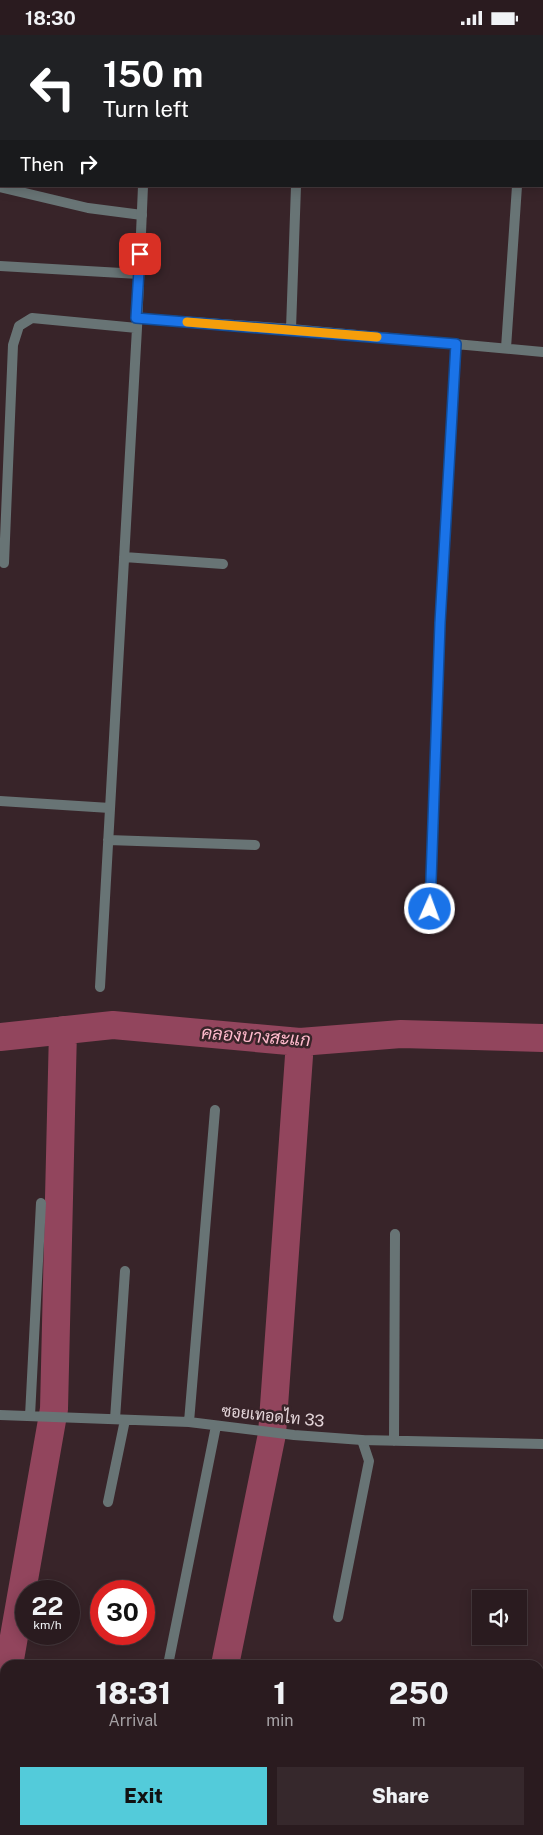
<!DOCTYPE html>
<html lang="en">
<head>
<meta charset="utf-8">
<style>
	:root { --surface:#2a1b1f; --page:#36282c; --text:#f1f3f6; --muted:#a5a1a4; --line:#46393d; --accent:#53cbda }
	body { margin:0; font-family:"Public Sans",Sarabun,sans-serif; background:var(--page); color:var(--text); height:100vh; display:flex; flex-direction:column; font-size:19px; white-space:nowrap }
	* { box-sizing:border-box; margin:0 }
	p { font-size:16px; color:var(--muted) }
	.icon { flex:none; width:28px; height:28px; fill:none; stroke:currentColor; stroke-width:2; stroke-linecap:round; stroke-linejoin:round }
	.map { position:relative; flex:1; overflow:hidden }
	.drawer { position:absolute; left:0px; top:1625px; width:544px; height:175px; display:flex; flex-direction:column; background:var(--surface); border-radius:15px 15px 0 0; box-shadow:0 2px 12px #0003,0 0 0 1px var(--line) }
	.drawer>* { flex:none }
	.banner { position:absolute; left:0px; top:0px; width:544px; height:152px; box-shadow:0 2px 12px #0003,0 0 0 1px var(--line); background:#202124; color:#fff; overflow:hidden }
	.fabs { position:absolute; left:472px; top:1555px; display:grid; gap:10px }
	.fabs a { display:grid; place-items:center; width:55px; height:55px; border-radius:0px; background:var(--surface); box-shadow:0 2px 12px #0003,0 0 0 1px var(--line); font-size:25px }
	.speed { position:absolute; left:15px; top:1545px; display:flex; gap:10px; font-size:25px; font-weight:700; text-align:center }
	.speed>* { display:grid; place-content:center; width:65px; height:65px; border-radius:50%; background:var(--surface); box-shadow:0 2px 12px #0003,0 0 0 1px var(--line); line-height:1 }
	.speed small { font-size:12px; font-weight:400 }
	.speed .limit { border:8px solid #d22; background:#fff; color:#111 }
	.pin { position:absolute; display:grid; place-items:center; width:42px; height:42px; color:#fff; margin:-21px; border-radius:10px; box-shadow:0 2px 8px #0006 }
	.me { position:absolute; width:55px; margin:-28px; rotate:2deg; stroke-linejoin:round; filter:drop-shadow(0 0 4px #0008) }
	.turn { display:flex; align-items:center; gap:18px; height:105px; padding:0 20px; font-size:22px }
	.turn .icon { width:65px; height:65px; stroke-width:2.5 }
	.turn b { display:block; font-size:35px; line-height:42px }
	.then { display:flex; align-items:center; height:48px; padding:0 20px; background:#0003; gap:10px; font-size:19px }
	.eta { display:flex; justify-content:space-evenly; align-items:center; height:85px; text-align:center }
	.eta b { font-size:30px; font-weight:800; line-height:35px }
	.button { display:flex; gap:10px; margin-top:auto; padding:10px 20px }
	.button a { flex:1; height:58px; border-radius:0px; background:var(--accent); color:#111; font-size:20px; font-weight:800; line-height:58px; text-align:center }
	.button a+a { background:var(--page); color:var(--text) }
	.status { display:flex; justify-content:space-between; align-items:center; height:35px; padding:0 25px; background:var(--surface); direction:ltr }
	.status svg { height:14px; fill:currentColor }
	.map>svg:first-child { display:block }
	.lines { fill:none; stroke-linecap:round; stroke-linejoin:round }
	.canal { stroke:#92455d; stroke-width:28 }
	.lane { stroke:#687475; stroke-width:10 }
	.street { stroke:#687475; stroke-width:10 }
	.route-casing { stroke:#114b97; stroke-width:12 }
	.route { stroke:#1a73e8; stroke-width:9 }
	.slow { stroke:#f59e0b; stroke-width:9 }
	.labels { text-anchor:middle; dominant-baseline:central; stroke-width:5; stroke-linejoin:round; paint-order:stroke }
	.street-label { font-size:16px; fill:#e4d5d9; stroke:#382429 }
	.water-label { font-size:18px; font-style:italic; fill:#ffbacc; stroke:#382429 }
</style>
</head>
<body>
<div class="status"><b>18:30</b><svg viewBox="0 0 49 12"><path d="M0 12V9h3v3zM5 12V6h3v6zM10 12V3h3v9zM15 12V0h3v12zM26 1h20v11H26zM47 4h2v5h-2z"/></svg></div>
<div class="map">
<svg width="543" height="1800" viewBox="0 0 543 1800">
	<rect width="100%" height="100%" fill="#382429"/>
	<g class="lines">
		<!-- canal -->
		<path class="canal" d="M 0,1002 L 113,990 L 300,1007 L 401,999 L 543,1003
			M 9,1630 L 54,1374 L 63,995
			M 225,1630 L 272,1399 L 300,1007
			M 0,1681 L 5,1652
			M 190,1800 L 191,1795"/>
		<!-- lane -->
		<path class="lane" d="M 0,152 L 88,173 L 142,180
			M 338,1582 L 369,1426 L 362,1405"/>
		<!-- street -->
		<path class="street" d="M 147,1 L 147,0
			M 0,231 L 139,239
			M 136,283 L 291,294 L 543,317
			M 291,294 L 296,151
			M 506,313 L 517,151
			M 124,522 L 223,529
			M 4,528 L 13,310 L 19,291 L 32,283 L 137,293
			M 0,766 L 110,773
			M 108,805 L 255,810
			M 430,874 L 440,588 L 456,309
			M 100,952 L 137,293 L 143,151
			M 0,1380 L 189,1387 L 294,1400 L 362,1405 L 543,1409
			M 30,1381 L 41,1168
			M 115,1384 L 125,1236
			M 189,1387 L 215,1075
			M 394,1406 L 395,1199
			M 108,1467 L 125,1385
			M 168,1630 L 216,1391"/>
	</g>
	<g class="lines">
		<!-- route casing -->
		<g class="route-casing">
			<path id="route" d="M 140,219 L 136,283 L 456,309 L 440,588 L 430,874"/>
		</g>
		<!-- route -->
		<use href="#route" class="route"/>
		<!-- slow -->
		<path class="slow" d="M 187,287 L 377,302"/>
	</g>
	<g class="labels">
		<!-- street labels -->
		<g class="street-label">
			<text transform="translate(273 1381) rotate(6)">ซอยเทอดไท 33</text>
		</g>
		<!-- water labels -->
		<g class="water-label">
			<text transform="translate(256 1001) rotate(4)">คลองบางสะแก</text>
		</g>
	</g>
</svg>
<div class="fabs">
<a><svg class="icon" aria-label="sound" viewBox="0 0 24 24"><path d="M4 9h4l5-4v14l-5-4H4zM17 9q2 3 0 6"/></svg></a>
</div>
<div class="speed"><div>22<small>km/h</small></div><div class="limit">30</div></div>
<div class="pin" style="left:140px;top:219px;background:#d93025"><svg class="icon" aria-label="arrive" viewBox="0 0 24 24"><path d="M6 21V4h12l-3 4 3 4H6"/></svg></div>
<svg class="me" style="left:430px;top:874px" viewBox="-20 -20 40 40"><circle r="17" fill="#1a73e8" stroke="#fff" stroke-width="3"/><path d="M0-11L8 9 0 5-8 9z" fill="#fff"/></svg>
<div class="banner">
<div class="turn"><svg class="icon" aria-label="left" viewBox="0 0 24 24"><path d="M17 20v-9H6M10 6l-5 5 5 5"/></svg><div><b>150 m</b>Turn left</div></div>
<div class="then">Then<svg class="icon" aria-label="right" viewBox="0 0 24 24"><path d="M7 20v-9h11M14 6l5 5-5 5"/></svg></div>
</div>
<section class="drawer">
<div class="eta">
<div><b>18:31</b><p>Arrival</p></div>
<div><b>1</b><p>min</p></div>
<div><b>250</b><p>m</p></div>
</div>
<div class="button"><a>Exit</a><a>Share</a></div>
</section>
</div>
</body>
</html>
